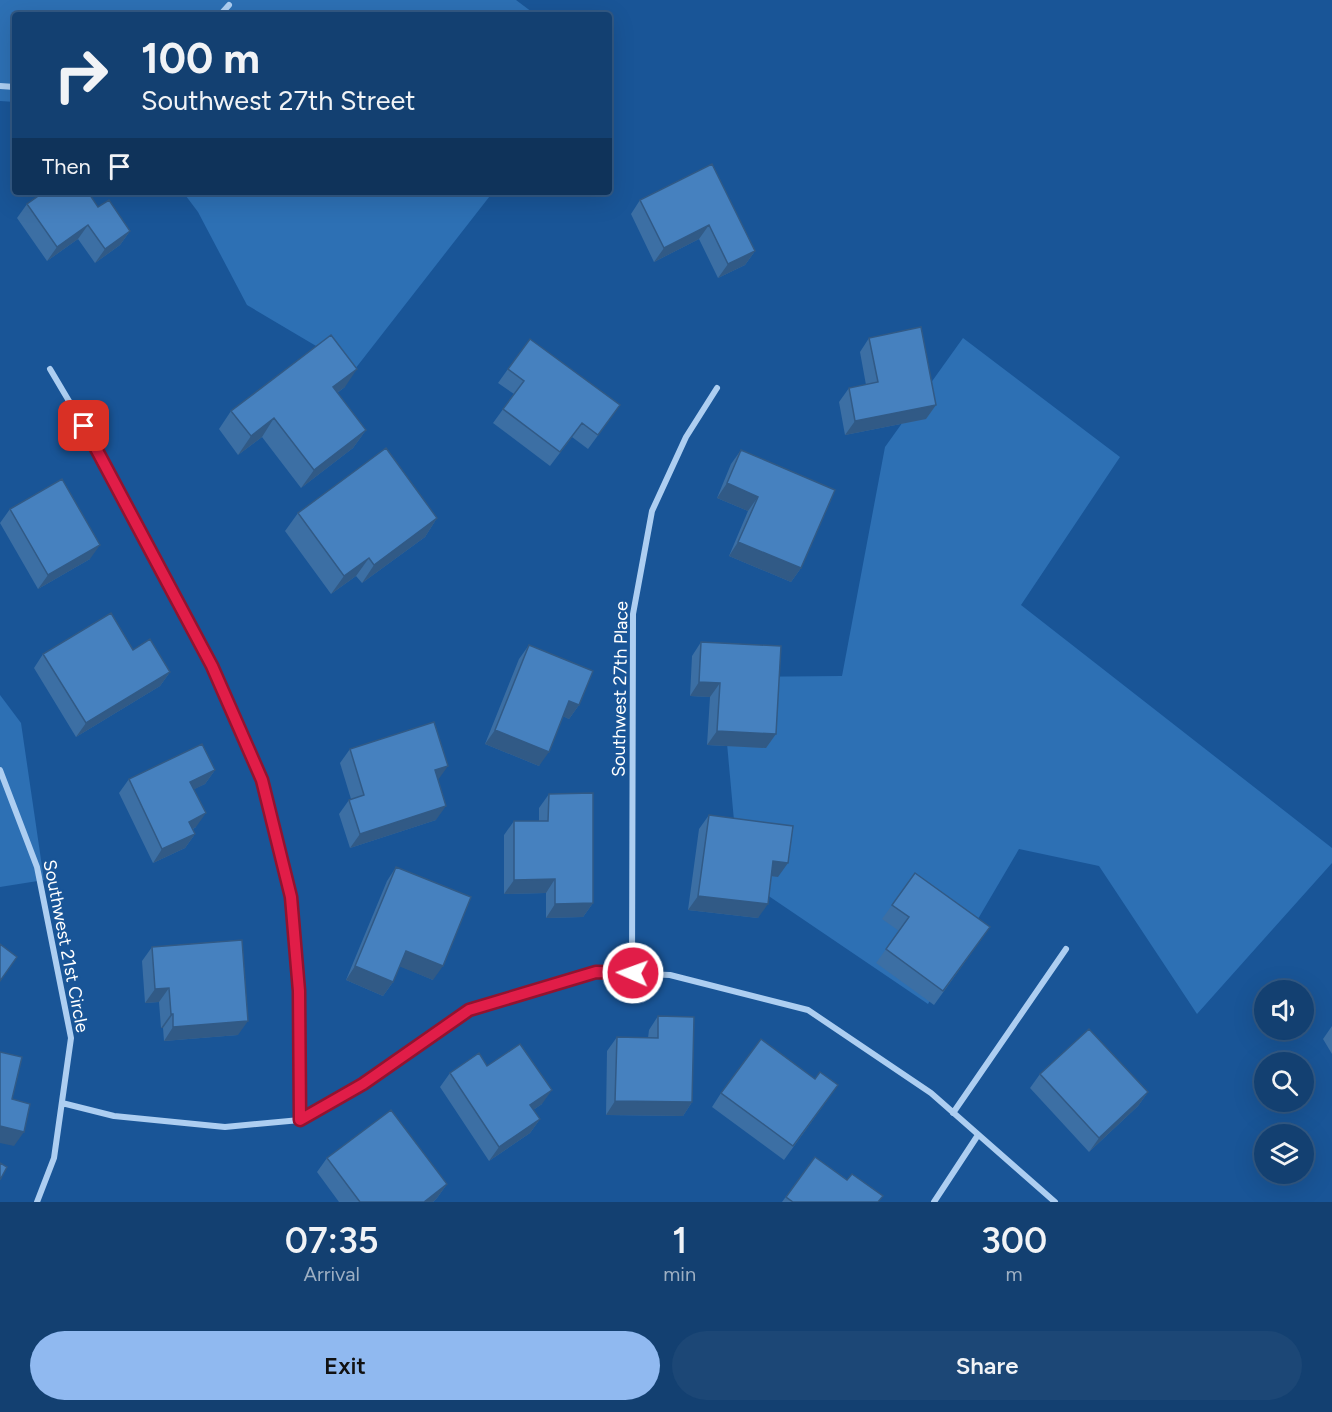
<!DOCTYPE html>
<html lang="en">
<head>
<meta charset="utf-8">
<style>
	:root { --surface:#134071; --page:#1c4776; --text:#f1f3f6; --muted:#9dafc3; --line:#325984; --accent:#90b9f0 }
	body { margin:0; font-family:Figtree,sans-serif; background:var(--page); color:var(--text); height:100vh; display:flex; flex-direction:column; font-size:22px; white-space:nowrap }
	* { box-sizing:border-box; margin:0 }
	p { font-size:20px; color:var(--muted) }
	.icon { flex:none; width:33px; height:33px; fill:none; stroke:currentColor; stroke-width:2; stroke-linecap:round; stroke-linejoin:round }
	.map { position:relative; height:1202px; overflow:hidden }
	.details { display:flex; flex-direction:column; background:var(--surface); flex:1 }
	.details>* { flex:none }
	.top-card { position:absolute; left:12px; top:12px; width:600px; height:183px; border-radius:6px; box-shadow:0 6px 24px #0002,0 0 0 2px var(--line); background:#134071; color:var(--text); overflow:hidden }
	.controls { position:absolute; left:1254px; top:980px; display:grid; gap:12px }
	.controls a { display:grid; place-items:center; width:60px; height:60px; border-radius:50%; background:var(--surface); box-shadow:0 6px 24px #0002,0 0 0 2px var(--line); font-size:30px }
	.pin { position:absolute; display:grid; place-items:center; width:51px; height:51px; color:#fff; margin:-26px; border-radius:12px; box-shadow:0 3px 9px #0006 }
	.me { position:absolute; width:66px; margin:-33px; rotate:272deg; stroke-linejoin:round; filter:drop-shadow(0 0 4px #0008) }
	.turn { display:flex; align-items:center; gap:21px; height:126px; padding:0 30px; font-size:27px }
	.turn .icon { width:78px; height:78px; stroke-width:2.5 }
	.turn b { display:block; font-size:42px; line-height:51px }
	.then { display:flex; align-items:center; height:57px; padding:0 30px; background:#0003; gap:12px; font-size:22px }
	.eta { display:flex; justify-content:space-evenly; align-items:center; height:102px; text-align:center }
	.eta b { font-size:36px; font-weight:600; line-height:42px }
	.button { display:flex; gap:12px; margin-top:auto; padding:12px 30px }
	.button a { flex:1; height:69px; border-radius:36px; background:var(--accent); color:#111; font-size:24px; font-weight:600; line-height:69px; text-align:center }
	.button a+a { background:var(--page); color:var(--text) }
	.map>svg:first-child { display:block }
	.green { fill:#2d70b4 }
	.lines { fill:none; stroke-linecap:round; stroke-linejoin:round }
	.street { stroke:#adcef1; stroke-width:6 }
	.wall { fill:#3c6fa4 }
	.shaded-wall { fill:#315a86 }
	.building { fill:#4681bf; stroke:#315a86; stroke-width:1.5 }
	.route-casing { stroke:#92132f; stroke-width:15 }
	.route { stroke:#e11d48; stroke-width:10 }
	.labels { text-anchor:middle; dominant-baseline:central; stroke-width:4.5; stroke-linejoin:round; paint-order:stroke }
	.street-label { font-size:18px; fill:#fff; stroke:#195597 }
</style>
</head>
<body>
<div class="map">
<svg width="1332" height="1202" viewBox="0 0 1332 1202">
	<rect width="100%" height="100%" fill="#195597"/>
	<!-- green -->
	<path class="green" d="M 0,0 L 516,0 L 536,15 L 15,15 L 15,102 L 0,101 Z
		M 183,192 L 493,192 L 355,369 L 247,305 L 198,212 Z
		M 963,338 L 1120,457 L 1021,605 L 1332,848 L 1332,863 L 1197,1014 L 1099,866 L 1019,849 L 928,1004 L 739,876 L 721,677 L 842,676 L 885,447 Z
		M 0,695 L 21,723 L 44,880 L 0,887 Z"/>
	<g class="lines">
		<!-- street -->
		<path class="street" d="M 220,15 L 229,5
			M 0,86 L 15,87
			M 50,369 L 95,445 L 212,666 L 262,780 L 291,897 L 299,991 L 300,1120
			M 0,770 L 37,867 L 71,1038 L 54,1158 L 37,1202
			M 632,973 L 633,614 L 652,511 L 686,437 L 717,388
			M 62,1103 L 114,1116 L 225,1127 L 300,1120 L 363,1084 L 469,1009 L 596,972 L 670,975 L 808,1010 L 931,1093 L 1055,1202
			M 953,1113 L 1066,949
			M 934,1202 L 978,1135"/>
	</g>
	<!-- wall -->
	<path class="wall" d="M 712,164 L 755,251 L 745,265 L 718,278 L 699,239 L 654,262 L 631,214 L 640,200 Z
		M 27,204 L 98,207 L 130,231 L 120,245 L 95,263 L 78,239 L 47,261 L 17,218 Z
		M 869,338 L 936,405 L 926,419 L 845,435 L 839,402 L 849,388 L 866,385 L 860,352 Z
		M 508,369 L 610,419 L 588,449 L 572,437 L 550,466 L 493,423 L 514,394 L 498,383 Z
		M 345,387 L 337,393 L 366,430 L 353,448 L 301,488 L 262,437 L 238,455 L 219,429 L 231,411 Z
		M 741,450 L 801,568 L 791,582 L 729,556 L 748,511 L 717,498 L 731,464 Z
		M 10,509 L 90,559 L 38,589 L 0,523 Z
		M 298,513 L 437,518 L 425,537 L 362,583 L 356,576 L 331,594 L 285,531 Z
		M 701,642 L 776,734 L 766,748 L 707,745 L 710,697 L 690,696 L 692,656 Z
		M 529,645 L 579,705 L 569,719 L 563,716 L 539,766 L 485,744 L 519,659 Z
		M 133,650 L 170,672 L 160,686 L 76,737 L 34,668 L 43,654 Z
		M 350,749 L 438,780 L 436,820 L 350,848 L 339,814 L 349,800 L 351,799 L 340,763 Z
		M 215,770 L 205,784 L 194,789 L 196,827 L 193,829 L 195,834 L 185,848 L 153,863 L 119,793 L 129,779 Z
		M 549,794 L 593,903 L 583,917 L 546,918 L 546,893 L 504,894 L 504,835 L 514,821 L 539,821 L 539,808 Z
		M 709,815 L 778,877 L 771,876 L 758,918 L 688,910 L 699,829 Z
		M 396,867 L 433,980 L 400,966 L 393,982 L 383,996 L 346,980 L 387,881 Z
		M 915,873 L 990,927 L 934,1005 L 876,963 L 899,931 L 882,919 Z
		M 152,947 L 238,1035 L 164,1041 L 163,1028 L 161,1028 L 159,1002 L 145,1003 L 142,961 Z
		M 658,1016 L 692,1102 L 683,1116 L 606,1115 L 607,1051 L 617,1037 L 648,1038 L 649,1030 Z
		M 1332,1026 L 1332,1054 L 1323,1039 Z
		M 487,1066 L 542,1104 L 533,1110 L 540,1119 L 530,1133 L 489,1161 L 440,1087 L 450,1073 Z
		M 1040,1074 L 1148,1092 L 1138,1106 L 1089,1152 L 1030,1088 Z
		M 721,1093 L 828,1099 L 784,1160 L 712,1107 Z
		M 815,1157 L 879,1202 L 782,1202 Z
		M 327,1158 L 447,1184 L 437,1198 L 433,1202 L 339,1202 L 317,1172 Z"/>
	<!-- shaded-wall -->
	<path class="shaded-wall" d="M 88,225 L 78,239 L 47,261 L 57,247 Z
		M 709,225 L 699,239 L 654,262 L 664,248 Z
		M 130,231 L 120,245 L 95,263 L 105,249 Z
		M 755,251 L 745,265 L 718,278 L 728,264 Z
		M 357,369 L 345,387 L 320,405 L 333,387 Z
		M 936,405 L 926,419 L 845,435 L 855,421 Z
		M 274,418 L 262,437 L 238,455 L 251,436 Z
		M 366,430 L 353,448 L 301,488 L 314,470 Z
		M 727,483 L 758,497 L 748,511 L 717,498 Z
		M 437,518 L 425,537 L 362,583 L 374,565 Z
		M 738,542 L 801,568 L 791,582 L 729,556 Z
		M 100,545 L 90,559 L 38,589 L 48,575 Z
		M 369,558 L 356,576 L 331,594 L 344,576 Z
		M 170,672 L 160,686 L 76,737 L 86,723 Z
		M 699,682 L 720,683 L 710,697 L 690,696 Z
		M 569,701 L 579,705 L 569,719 L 560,715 Z
		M 495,730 L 549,752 L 539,766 L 485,744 Z
		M 717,731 L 776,734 L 766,748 L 707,745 Z
		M 448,766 L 438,780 L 435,770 Z
		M 215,770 L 205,784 L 181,796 L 190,782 Z
		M 446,806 L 436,820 L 350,848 L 360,834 Z
		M 206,813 L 196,827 L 179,836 L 189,822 Z
		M 195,834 L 185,848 L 153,863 L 162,849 Z
		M 773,861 L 788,863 L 778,877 L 763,875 Z
		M 555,879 L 546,893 L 504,894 L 514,880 Z
		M 698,896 L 768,904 L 758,918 L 688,910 Z
		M 593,903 L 583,917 L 546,918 L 555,904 Z
		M 406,951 L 443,966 L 433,980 L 396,965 Z
		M 355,966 L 393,982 L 383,996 L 346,980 Z
		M 169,988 L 159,1002 L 145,1003 L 155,989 Z
		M 171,1014 L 173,1014 L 163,1028 L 161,1028 Z
		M 248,1021 L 238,1035 L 164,1041 L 173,1027 Z
		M 552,1090 L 542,1104 L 520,1119 L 530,1105 Z
		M 1148,1092 L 1138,1106 L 1089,1152 L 1099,1138 Z
		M 615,1101 L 692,1102 L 683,1116 L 606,1115 Z
		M 540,1119 L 530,1133 L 489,1161 L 499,1147 Z
		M 0,1126 L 24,1132 L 14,1146 L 0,1143 Z
		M 447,1184 L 437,1198 L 433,1202 L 424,1202 Z"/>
	<!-- building -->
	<path class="building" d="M 712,164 L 755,251 L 728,264 L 709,225 L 664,248 L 640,200 Z
		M 44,192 L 88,192 L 98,207 L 109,200 L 130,231 L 105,249 L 88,225 L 57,247 L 27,204 Z
		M 921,327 L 936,405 L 855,421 L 849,388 L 878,382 L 869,338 Z
		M 331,335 L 357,369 L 333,387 L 366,430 L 314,470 L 274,418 L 251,436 L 231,411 Z
		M 530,339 L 620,405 L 598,435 L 582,423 L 560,452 L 503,409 L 524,381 L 508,369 Z
		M 386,448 L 437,518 L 374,565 L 369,558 L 344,576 L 298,513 Z
		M 741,450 L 835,490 L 801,568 L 738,542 L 758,497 L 727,483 Z
		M 62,479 L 100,545 L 48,575 L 10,509 Z
		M 111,613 L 133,650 L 150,639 L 170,672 L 86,723 L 43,654 Z
		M 701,642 L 781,646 L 776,734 L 717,731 L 720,683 L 699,682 Z
		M 529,645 L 593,671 L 579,705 L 569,701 L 549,752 L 495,730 Z
		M 434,722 L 448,766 L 435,770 L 446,806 L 360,834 L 349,800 L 364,795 L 350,749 Z
		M 202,744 L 215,770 L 190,782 L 206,813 L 189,822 L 195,834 L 162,849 L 129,779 Z
		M 593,793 L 593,903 L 555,904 L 555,879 L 514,880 L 514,821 L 548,821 L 549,794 Z
		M 709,815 L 793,826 L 788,863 L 773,861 L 768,904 L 698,896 Z
		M 396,867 L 471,897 L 443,966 L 406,951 L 393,982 L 355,966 Z
		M 915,873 L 990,927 L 943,991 L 886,949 L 909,917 L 892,905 Z
		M 242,940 L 248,1021 L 173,1027 L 173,1014 L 171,1014 L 169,988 L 155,989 L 152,947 Z
		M 0,944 L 17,957 L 0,981 Z
		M 658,1016 L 694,1017 L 692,1102 L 615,1101 L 617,1037 L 658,1038 Z
		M 1089,1029 L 1148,1092 L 1099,1138 L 1040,1074 Z
		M 761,1039 L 815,1079 L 820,1072 L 838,1085 L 793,1146 L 721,1093 Z
		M 520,1044 L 552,1090 L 530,1105 L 540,1119 L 499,1147 L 450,1073 L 479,1053 L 487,1066 Z
		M 0,1052 L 22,1057 L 12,1099 L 30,1104 L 24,1132 L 0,1126 Z
		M 391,1110 L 447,1184 L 424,1202 L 360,1202 L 327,1158 Z
		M 815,1157 L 847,1180 L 852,1174 L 883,1196 L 878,1202 L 793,1202 L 786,1197 Z
		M 0,1163 L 7,1167 L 0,1180 Z"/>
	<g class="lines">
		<!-- route casing -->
		<g class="route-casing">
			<path id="route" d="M 84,426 L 212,666 L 262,780 L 291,897 L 299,991 L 300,1120 L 363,1084 L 469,1010 L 596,972 L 633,973"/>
		</g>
		<!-- route -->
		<use href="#route" class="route"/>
	</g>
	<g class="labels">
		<!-- street labels -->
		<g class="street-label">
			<text transform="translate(620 689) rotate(-89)">Southwest 27th Place</text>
			<text transform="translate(66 946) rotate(79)">Southwest 21st Circle</text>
		</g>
	</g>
</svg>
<div class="controls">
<a><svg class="icon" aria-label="sound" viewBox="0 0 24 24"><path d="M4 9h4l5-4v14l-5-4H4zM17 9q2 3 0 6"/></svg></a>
<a><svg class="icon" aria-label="search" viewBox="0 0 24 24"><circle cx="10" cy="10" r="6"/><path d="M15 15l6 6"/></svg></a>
<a><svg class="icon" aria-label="layers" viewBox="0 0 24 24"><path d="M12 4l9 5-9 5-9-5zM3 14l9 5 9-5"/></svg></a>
</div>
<div class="pin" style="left:84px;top:426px;background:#d93025"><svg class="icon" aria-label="arrive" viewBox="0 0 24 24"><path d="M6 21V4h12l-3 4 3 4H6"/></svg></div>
<svg class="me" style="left:633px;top:973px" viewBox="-20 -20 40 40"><circle r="17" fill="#e11d48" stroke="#fff" stroke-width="3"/><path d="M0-11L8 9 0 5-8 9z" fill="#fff"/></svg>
<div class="top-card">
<div class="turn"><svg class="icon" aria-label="right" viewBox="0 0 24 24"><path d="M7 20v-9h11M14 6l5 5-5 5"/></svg><div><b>100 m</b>Southwest 27th Street</div></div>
<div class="then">Then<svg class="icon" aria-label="arrive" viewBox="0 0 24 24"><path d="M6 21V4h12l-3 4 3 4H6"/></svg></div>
</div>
</div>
<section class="details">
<div class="eta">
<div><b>07:35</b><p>Arrival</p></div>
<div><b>1</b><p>min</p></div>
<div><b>300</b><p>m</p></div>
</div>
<div class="button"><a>Exit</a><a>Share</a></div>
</section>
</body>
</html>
